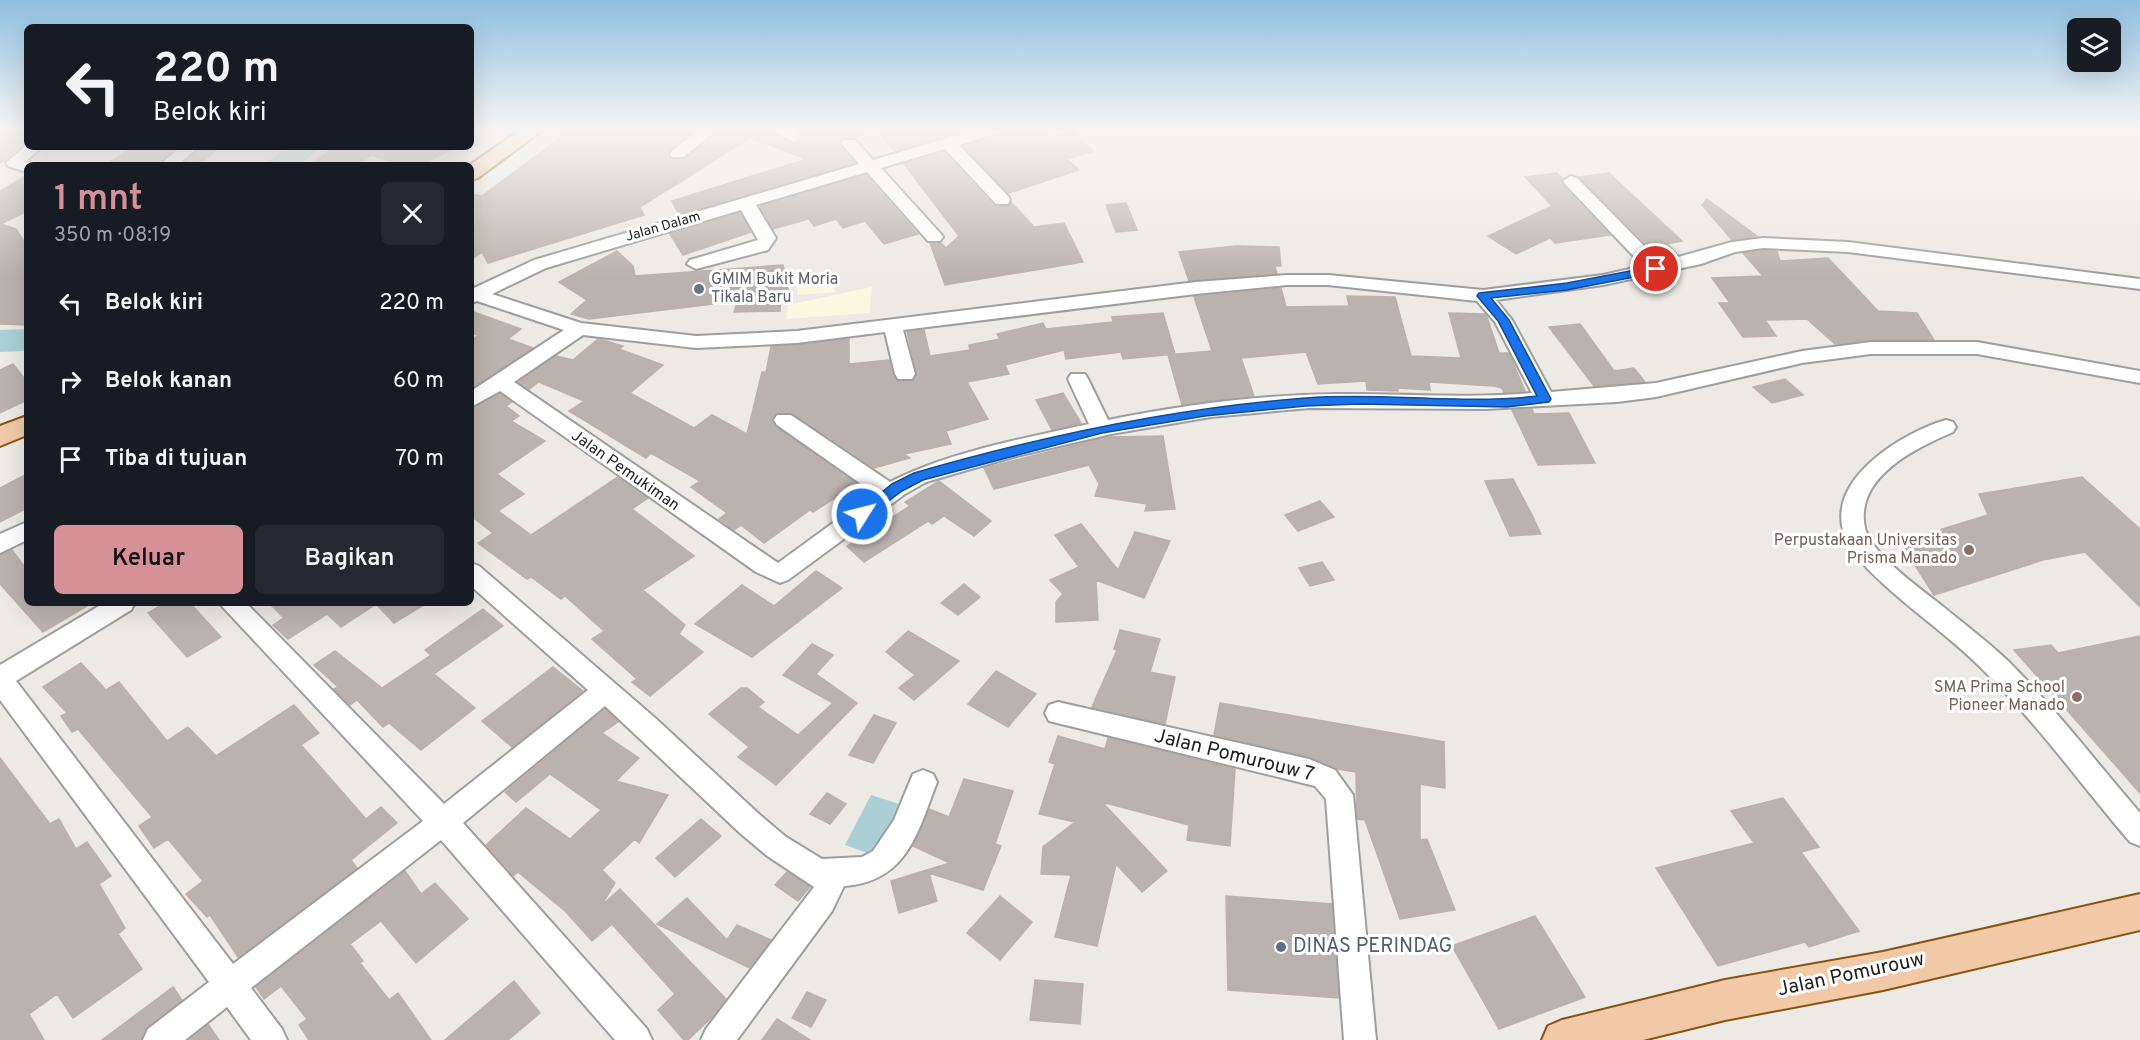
<!DOCTYPE html>
<html lang="id">
<head>
<meta charset="utf-8">
<style>
	:root { --surface:#171b24; --page:#242831; --text:#f1f3f6; --muted:#9ea1a6; --accent:#d69098 }
	body { margin:0; font-family:Overpass,sans-serif; background:var(--page); color:var(--text); height:100vh; display:flex; flex-direction:column; font-size:22px; white-space:nowrap }
	* { box-sizing:border-box; margin:0 }
	p { font-size:20px; color:var(--muted) }
	.icon { flex:none; width:33px; height:33px; fill:none; stroke:currentColor; stroke-width:2; stroke-linecap:round; stroke-linejoin:round }
	.map { position:relative; flex:1; overflow:hidden }
	.details { position:absolute; left:24px; top:162px; width:450px; height:444px; display:flex; flex-direction:column; background:var(--surface); border-radius:9px; box-shadow:0 6px 24px #0002 }
	.details>* { flex:none }
	.guide { position:absolute; left:24px; top:24px; width:450px; height:126px; border-radius:9px; box-shadow:0 6px 24px #0002; background:#171b24; color:var(--text); overflow:hidden }
	.fabs { position:absolute; left:2067px; top:18px; display:grid; gap:12px }
	.fabs a { display:grid; place-items:center; width:54px; height:54px; border-radius:9px; background:var(--surface); box-shadow:0 6px 24px #0002; font-size:30px }
	.pin { position:absolute; display:grid; place-items:center; width:51px; height:51px; color:#fff; margin:-26px; border:3px solid #fff; border-radius:50%; box-shadow:0 2px 6px #0007 }
	.me { position:absolute; width:66px; margin:-33px; rotate:54deg; stroke-linejoin:round; filter:drop-shadow(0 0 4px #0008) }
	.turn { display:flex; align-items:center; gap:21px; height:126px; padding:0 30px; font-size:27px }
	.turn .icon { width:78px; height:78px; stroke-width:2.5 }
	.turn b { display:block; font-size:42px; line-height:51px }
	.round { display:grid; place-items:center; flex:none; width:63px; height:63px; border-radius:9px; background:var(--page) }
	.summary { display:flex; align-items:center; justify-content:space-between; height:102px; padding:0 30px }
	h1 { font-size:36px; font-weight:600; line-height:45px; color:var(--accent) }
	.action { display:flex; gap:12px; margin-top:auto; padding:12px 30px }
	.action a { flex:1; height:69px; border-radius:9px; background:var(--accent); color:#111; font-size:24px; font-weight:600; line-height:69px; text-align:center }
	.action a+a { background:var(--page); color:var(--text) }
	ul { padding:0; list-style:none }
	li { display:flex; align-items:center; gap:18px; height:78px; padding:0 30px }
	li div { flex:1 }
	li b { display:block; font-size:22px }
	li em { font-style:normal }
	.map>svg:first-child { display:block }
	.education { fill:#fbf8e0 }
	.water { fill:#aad0d6 }
	.lines { fill:none; stroke-linecap:round; stroke-linejoin:round }
	.river { fill:#aad0d6; fill-rule:evenodd }
	.building { fill:#bab2ae; stroke:#bdb0a9; stroke-width:1.5 }
	.minor-casing { stroke:#9e9e9e; stroke-width:4 }
	.major-casing { stroke:#865311; stroke-width:4 }
	.minor { fill:#fff; fill-rule:evenodd }
	.major { fill:#f1c9a6; fill-rule:evenodd }
	.route { fill:#1a73e8; stroke:#114b97; stroke-width:1.5 }
	.worship-dot { fill:#6b7280; stroke:#fff; stroke-width:2 }
	.education-dot { fill:#8d6e63; stroke:#fff; stroke-width:2 }
	.service-dot { fill:#5c6f8a; stroke:#fff; stroke-width:2 }
	.labels { text-anchor:middle; dominant-baseline:central; stroke-width:6; stroke-linejoin:round; paint-order:stroke }
	.far-street-label { font-size:14px; fill:#1d1d1d; stroke:#fff }
	.worship-label { font-size:16px; fill:#5b616d; stroke:#fff; text-anchor:start }
	.street-label { font-size:16px; fill:#1d1d1d; stroke:#fff }
	.education-label { font-size:16px; fill:#785e54; stroke:#fff; text-anchor:end }
	.near-street-label { font-size:20px; fill:#1d1d1d; stroke:#fff }
	.near-service-label { font-size:20px; fill:#4e5e75; stroke:#fff; text-anchor:start }
</style>
</head>
<body>
<div class="map">
<svg width="2140" height="1040" viewBox="0 0 2140 1040">
	<rect width="100%" height="100%" fill="#ede9e4"/>
	<!-- education -->
	<path class="education" d="M 833,276 L 835,292 L 798,295 L 795,279 Z
		M 872,287 L 870,313 L 786,319 L 788,305 Z"/>
	<!-- water -->
	<path class="water" d="M 871,795 L 908,807 L 882,858 L 845,845 Z"/>
	<g class="lines">
		<!-- river -->
		<path class="river" d="M 286,147 L 321,147 L 300,165 L 265,165 Z
			M 27,329 L 27,351 L 0,352 L 0,330 Z"/>
	</g>
	<!-- building -->
	<path class="building" d="M 571,130 L 694,130 L 670,150 L 668,155 L 672,159 L 685,159 L 718,130 L 768,130 L 793,144 L 804,138 L 795,130 L 870,130 L 856,138 L 843,138 L 839,142 L 855,163 L 679,215 L 672,201 L 807,159 L 750,138 L 640,207 L 644,215 L 488,263 L 482,252 L 471,260 L 471,194 L 482,196 Z
		M 878,130 L 967,130 L 894,151 Z
		M 1002,130 L 1046,130 L 1047,138 L 1072,131 L 1094,151 L 1067,159 L 1079,170 L 1009,193 L 963,146 L 998,135 Z
		M 6,133 L 27,133 L 27,143 L 0,163 L 0,138 Z
		M 133,147 L 177,147 L 158,165 L 106,165 Z
		M 200,147 L 218,148 L 199,165 L 181,165 Z
		M 336,147 L 455,147 L 422,165 L 399,165 L 372,155 L 356,165 L 308,165 Z
		M 944,152 L 994,206 L 1008,206 L 1011,202 L 1034,227 L 1064,223 L 1083,262 L 945,285 L 930,243 L 941,243 L 946,248 L 959,236 L 904,164 Z
		M 1557,173 L 1563,179 L 1563,186 L 1610,235 L 1555,243 L 1550,238 L 1516,254 L 1488,236 L 1552,206 L 1525,177 Z
		M 1609,173 L 1682,241 L 1667,244 L 1678,255 L 1661,259 L 1579,177 Z
		M 27,175 L 27,211 L 1,224 L 16,229 L 27,246 L 27,325 L 0,324 L 0,191 Z
		M 866,175 L 918,234 L 884,244 L 865,221 L 843,228 L 836,219 L 814,226 L 809,219 L 773,229 L 759,206 Z
		M 1707,199 L 1757,236 L 1732,240 L 1702,205 Z
		M 1126,203 L 1137,230 L 1116,232 L 1106,205 Z
		M 740,213 L 751,232 L 683,255 L 670,234 Z
		M 1236,246 L 1279,247 L 1281,266 L 1275,266 L 1277,274 L 1189,281 L 1179,252 Z
		M 1763,250 L 1777,251 L 1780,261 L 1828,258 L 1878,311 L 1917,313 L 1934,340 L 1871,340 L 1835,344 L 1807,319 L 1765,320 L 1776,336 L 1743,337 L 1719,303 L 1730,303 L 1712,278 L 1763,276 L 1743,253 Z
		M 617,251 L 633,266 L 635,276 L 783,265 L 789,294 L 781,295 L 780,311 L 734,312 L 738,301 L 589,319 L 571,314 L 587,300 L 559,282 Z
		M 1281,288 L 1286,307 L 1349,306 L 1347,296 L 1395,297 L 1411,356 L 1461,358 L 1449,313 L 1486,314 L 1499,353 L 1509,353 L 1525,391 L 1504,393 L 1502,388 L 1494,386 L 1429,382 L 1430,390 L 1398,388 L 1398,391 L 1367,390 L 1366,381 L 1318,384 L 1306,352 L 1241,358 L 1254,396 L 1182,405 L 1168,355 L 1212,351 L 1194,297 Z
		M 471,311 L 521,329 L 508,339 L 533,348 L 471,388 L 471,341 L 478,335 L 471,333 Z
		M 1163,313 L 1175,354 L 1123,359 L 1121,352 L 1066,359 L 1064,350 L 1005,365 L 1009,374 L 967,382 L 988,419 L 946,431 L 951,444 L 904,454 L 910,458 L 874,468 L 792,413 L 775,414 L 772,421 L 776,427 L 861,487 L 845,497 L 841,494 L 813,512 L 810,510 L 764,543 L 741,525 L 734,530 L 719,519 L 727,513 L 691,487 L 700,481 L 651,453 L 646,458 L 569,411 L 584,401 L 539,382 L 529,389 L 518,382 L 556,356 L 573,360 L 598,339 L 603,340 L 623,346 L 619,349 L 663,365 L 630,393 L 694,428 L 712,415 L 747,434 L 762,372 L 766,372 L 771,347 L 849,339 L 849,364 L 889,360 L 896,380 L 912,381 L 917,373 L 907,332 L 924,330 L 930,356 L 970,350 L 969,345 L 1000,339 L 997,334 L 1043,323 L 1046,329 L 1113,322 L 1112,317 Z
		M 1580,324 L 1614,371 L 1634,368 L 1645,382 L 1594,386 L 1549,327 Z
		M 13,364 L 27,382 L 27,400 L 0,413 L 0,370 Z
		M 1785,379 L 1803,395 L 1772,403 L 1753,387 Z
		M 1063,393 L 1081,423 L 1052,430 L 1036,400 Z
		M 500,394 L 512,402 L 506,406 L 519,416 L 511,421 L 545,441 L 497,474 L 524,494 L 498,511 L 531,535 L 618,477 L 648,498 L 632,509 L 694,556 L 643,590 L 685,625 L 679,634 L 703,652 L 650,696 L 632,682 L 637,679 L 592,639 L 604,631 L 565,596 L 561,599 L 531,577 L 527,579 L 478,543 L 493,533 L 471,516 L 471,409 Z
		M 1532,409 L 1534,414 L 1569,413 L 1595,463 L 1538,465 L 1512,410 Z
		M 1163,436 L 1175,509 L 1145,511 L 1147,504 L 1095,496 L 1099,484 L 1089,465 L 994,489 L 984,468 L 1107,437 Z
		M 27,474 L 27,508 L 0,522 L 0,488 Z
		M 2082,477 L 2140,529 L 2140,607 L 2085,552 L 2043,560 L 1934,595 L 1900,542 L 1988,515 L 1979,494 Z
		M 1513,479 L 1532,515 L 1541,534 L 1510,536 L 1485,481 Z
		M 939,481 L 991,521 L 974,536 L 944,516 L 932,524 L 928,521 L 864,562 L 847,546 L 910,506 L 905,502 Z
		M 1320,501 L 1334,517 L 1298,531 L 1285,515 Z
		M 1081,524 L 1118,570 L 1135,532 L 1170,541 L 1144,598 L 1096,580 L 1098,620 L 1056,622 L 1056,602 L 1063,594 L 1050,580 L 1079,567 L 1055,535 Z
		M 12,550 L 27,570 L 27,603 L 92,603 L 43,632 L 0,584 L 0,555 Z
		M 1322,562 L 1334,580 L 1310,586 L 1299,568 Z
		M 816,571 L 842,588 L 752,657 L 695,624 L 742,585 L 774,606 Z
		M 964,584 L 980,597 L 958,615 L 941,603 Z
		M 165,603 L 190,603 L 221,637 L 187,657 L 148,613 Z
		M 269,603 L 427,603 L 394,623 L 376,604 L 341,627 L 327,614 L 288,639 L 273,625 L 284,618 Z
		M 483,609 L 503,626 L 434,674 L 475,708 L 421,750 L 389,723 L 383,727 L 357,700 L 350,705 L 334,689 L 338,687 L 314,665 L 335,651 L 382,688 L 431,655 L 425,650 Z
		M 1120,630 L 1160,639 L 1150,672 L 1175,677 L 1165,724 L 1092,707 L 1117,650 L 1114,649 Z
		M 908,631 L 959,661 L 914,700 L 899,688 L 915,675 L 886,652 Z
		M 2140,636 L 2140,793 L 2014,650 L 2051,645 L 2058,653 Z
		M 812,644 L 833,655 L 816,674 L 857,703 L 776,785 L 738,757 L 749,747 L 709,714 L 741,688 L 747,688 L 764,702 L 758,707 L 798,735 L 833,703 L 783,675 Z
		M 81,663 L 106,690 L 119,682 L 167,741 L 188,727 L 216,756 L 294,705 L 319,733 L 301,745 L 366,819 L 381,807 L 397,823 L 351,860 L 357,868 L 238,957 L 210,915 L 207,917 L 186,894 L 203,881 L 168,839 L 154,848 L 139,826 L 152,817 L 78,729 L 72,732 L 61,716 L 67,713 L 43,687 Z
		M 553,667 L 583,691 L 512,747 L 482,721 Z
		M 996,671 L 1036,694 L 1008,727 L 968,704 Z
		M 1220,703 L 1444,742 L 1445,788 L 1420,784 L 1420,840 L 1427,839 L 1455,910 L 1400,919 L 1365,820 L 1357,819 L 1356,772 L 1337,769 L 1310,757 L 1214,735 Z
		M 605,709 L 618,722 L 602,733 L 639,758 L 616,781 L 668,795 L 639,843 L 635,839 L 602,870 L 615,883 L 601,906 L 620,889 L 726,999 L 712,1017 L 688,1040 L 684,1040 L 658,1010 L 675,994 L 612,924 L 592,941 L 565,911 L 518,872 L 513,876 L 486,845 L 526,808 L 570,839 L 601,810 L 550,774 L 516,802 L 505,792 Z
		M 874,715 L 896,723 L 873,763 L 849,755 Z
		M 1058,736 L 1105,749 L 1108,738 L 1235,769 L 1230,846 L 1187,840 L 1189,825 L 1102,802 L 1167,871 L 1142,892 L 1116,864 L 1097,946 L 1055,937 L 1071,875 L 1041,874 L 1043,847 L 1075,822 L 1039,814 L 1055,764 L 1049,762 Z
		M 0,758 L 50,824 L 59,819 L 76,849 L 87,842 L 111,876 L 99,884 L 125,928 L 118,934 L 142,969 L 73,1018 L 57,994 L 29,1014 L 44,1040 L 0,1040 Z
		M 964,779 L 1013,791 L 995,844 L 1001,846 L 983,890 L 929,873 L 937,901 L 899,913 L 891,881 L 950,863 L 913,846 L 929,809 L 949,817 Z
		M 827,793 L 846,804 L 830,824 L 810,814 Z
		M 1783,798 L 1819,847 L 1801,852 L 1859,931 L 1809,947 L 1805,942 L 1718,966 L 1656,868 L 1754,843 L 1731,811 Z
		M 701,819 L 721,836 L 675,877 L 656,858 Z
		M 405,871 L 421,894 L 435,883 L 468,919 L 416,963 L 381,921 L 350,944 L 363,961 L 360,963 L 389,1000 L 398,993 L 431,1040 L 309,1040 L 299,1025 L 307,1019 L 281,986 L 264,999 L 256,987 Z
		M 787,872 L 810,887 L 798,901 L 775,885 Z
		M 1000,896 L 1032,922 L 1000,960 L 967,933 Z
		M 1226,896 L 1332,904 L 1339,998 L 1228,990 Z
		M 687,898 L 727,940 L 737,925 L 771,940 L 750,968 L 657,924 Z
		M 1535,916 L 1585,997 L 1499,1029 L 1452,946 Z
		M 1035,980 L 1083,984 L 1080,1024 L 1030,1020 Z
		M 514,981 L 540,1013 L 508,1040 L 445,1040 Z
		M 173,987 L 182,1000 L 147,1027 L 141,1040 L 102,1040 Z
		M 807,992 L 826,1000 L 811,1027 L 792,1018 Z
		M 777,1019 L 810,1040 L 762,1040 Z
		M 208,1024 L 219,1040 L 189,1040 Z"/>
	<g class="lines">
		<!-- minor casing -->
		<g class="minor-casing">
			<path id="minor" d="M 698,130 L 716,130 L 684,157 L 672,157 L 670,154 L 672,151 Z
				M 770,130 L 791,130 L 802,137 L 794,142 Z
				M 975,130 L 1000,130 L 997,133 L 959,145 L 1008,196 L 1010,200 L 1008,204 L 996,204 L 945,149 L 881,168 L 940,233 L 943,237 L 940,241 L 928,241 L 867,172 L 756,205 L 776,238 L 768,250 L 696,269 L 687,264 L 690,260 L 758,240 L 741,210 L 546,268 L 492,294 L 581,323 L 696,336 L 797,331 L 1196,282 L 1287,275 L 1328,275 L 1483,290 L 1603,275 L 1643,266 L 1565,184 L 1563,181 L 1571,176 L 1577,178 L 1660,262 L 1732,242 L 1763,238 L 1848,242 L 2140,279 L 2140,289 L 1848,252 L 1763,248 L 1735,252 L 1701,264 L 1603,285 L 1496,300 L 1512,320 L 1551,392 L 1656,383 L 1802,351 L 1871,342 L 1977,342 L 2140,371 L 2140,383 L 1977,354 L 1871,354 L 1802,363 L 1656,397 L 1617,402 L 1486,409 L 1309,408 L 1211,417 L 1111,434 L 1013,457 L 926,482 L 905,494 L 788,580 L 780,583 L 756,572 L 500,391 L 471,407 L 471,391 L 564,330 L 477,301 L 471,303 L 471,287 L 474,288 L 534,260 L 859,164 L 841,143 L 843,140 L 855,140 L 873,160 ZM 1287,285 L 1328,285 L 1477,301 L 1495,322 L 1532,393 C 1466,399 1401,393 1335,394 C 1259,395 1183,405 1108,420 L 1088,379 L 1085,374 L 1071,374 L 1068,379 L 1089,424 C 1025,438 948,452 890,482 L 791,415 L 777,415 L 774,420 L 777,425 L 874,493 L 778,563 L 514,382 L 583,335 L 696,348 L 797,343 L 885,332 L 895,374 L 898,379 L 912,379 L 915,374 L 903,330 L 1196,294 Z
				M 27,145 L 27,147 L 42,147 L 26,161 L 34,165 L 27,165 L 27,172 L 8,166 L 6,163 Z
				M 180,147 L 198,147 L 178,165 L 160,165 Z
				M 1946,420 L 1953,422 L 1956,427 L 1953,432 C 1916,448 1854,477 1865,528 C 1871,554 1921,589 1941,605 C 1964,624 1987,641 2008,661 C 2055,708 2096,762 2140,813 L 2140,846 L 2130,842 C 2083,787 2040,727 1989,676 C 1961,646 1927,622 1897,596 C 1877,578 1850,556 1843,530 C 1829,477 1904,432 1946,420 Z
				M 27,522 L 27,540 L 0,553 L 0,534 Z
				M 471,563 L 479,566 L 654,717 L 760,815 L 786,837 L 822,859 L 862,857 L 873,851 L 894,820 L 913,774 L 923,770 L 933,774 L 937,782 C 918,832 907,882 844,886 L 832,911 L 737,1040 L 701,1040 L 706,1029 L 814,887 L 766,855 L 740,833 L 605,706 L 463,823 L 647,1029 L 652,1040 L 615,1040 L 441,840 L 251,988 L 282,1029 L 287,1040 L 251,1040 L 227,1007 L 185,1040 L 143,1040 L 148,1029 L 209,982 L 0,700 L 0,665 L 104,603 L 135,603 L 131,610 L 16,681 L 233,964 L 423,821 L 219,603 L 246,603 L 444,804 L 588,690 L 471,586 Z
				M 1058,702 L 1309,759 L 1335,770 L 1353,795 L 1376,1040 L 1344,1040 L 1326,799 L 1315,786 L 1049,721 L 1045,713 L 1049,705 Z"/>
		</g>
		<!-- major casing -->
		<g class="major-casing">
			<path id="major" d="M 520,130 L 543,130 L 478,178 L 471,180 L 470,165 Z
				M 27,416 L 27,435 L 0,446 L 0,426 Z
				M 2140,894 L 2140,930 L 1883,990 L 1725,1020 L 1643,1040 L 1542,1040 L 1548,1026 L 1562,1020 L 1725,980 L 1883,952 Z"/>
		</g>
		<!-- minor -->
		<use href="#minor" class="minor"/>
		<!-- major -->
		<use href="#major" class="major"/>
	</g>
	<!-- sky -->
	<linearGradient id="sky" x2="0" y2="1"><stop stop-color="#8fbfe1"/><stop offset="0.47" stop-color="#f7f5f3"/><stop offset="1" stop-color="#f7f5f3" stop-opacity="0"/></linearGradient>
	<rect width="2140" height="276" fill="url(#sky)"/>
	<!-- route -->
	<path class="route" d="M 1656,266 L 1661,269 L 1660,272 L 1567,290 L 1491,298 L 1509,320 L 1551,399 L 1549,402 L 1507,407 L 1360,404 L 1306,406 L 1205,416 L 1102,433 L 923,480 L 902,491 L 867,517 L 857,517 L 855,514 L 892,484 L 914,473 C 1042,436 1172,408 1306,398 C 1383,392 1460,405 1537,396 L 1498,321 L 1477,296 L 1479,293 L 1567,283 Z"/>
	<!-- markers -->
	<circle class="worship-dot" cx="699" cy="289" r="6"/>
	<g class="education-dot">
		<circle cx="1969" cy="550" r="6"/>
		<circle cx="2077" cy="697" r="6"/>
	</g>
	<circle class="service-dot" cx="1281" cy="947" r="6"/>
	<g class="labels">
		<!-- far-street labels -->
		<g class="far-street-label">
			<text transform="translate(663 227) rotate(-16)">Jalan Dalam</text>
		</g>
		<!-- worship labels -->
		<g class="worship-label">
			<text x="711" y="280">GMIM Bukit Moria<tspan x="711" dy="18">Tikala Baru</tspan></text>
		</g>
		<!-- street labels -->
		<g class="street-label">
			<text transform="translate(625 471) rotate(35)">Jalan Pemukiman</text>
		</g>
		<!-- education labels -->
		<g class="education-label">
			<text x="1957" y="541">Perpustakaan Universitas<tspan x="1957" dy="18">Prisma Manado</tspan></text>
			<text x="2065" y="688">SMA Prima School<tspan x="2065" dy="18">Pioneer Manado</tspan></text>
		</g>
		<!-- near-street labels -->
		<g class="near-street-label">
			<text transform="translate(1234 756) rotate(14)">Jalan Pomurouw 7</text>
			<text transform="translate(1851 975) rotate(-12)">Jalan Pomurouw</text>
		</g>
		<!-- near-service labels -->
		<g class="near-service-label">
			<text x="1293" y="947">DINAS PERINDAG</text>
		</g>
	</g>
</svg>
<div class="fabs">
<a><svg class="icon" aria-label="layers" viewBox="0 0 24 24"><path d="M12 4l9 5-9 5-9-5zM3 14l9 5 9-5"/></svg></a>
</div>
<div class="pin" style="left:1656px;top:269px;background:#d93025"><svg class="icon" aria-label="arrive" viewBox="0 0 24 24"><path d="M6 21V4h12l-3 4 3 4H6"/></svg></div>
<svg class="me" style="left:862px;top:514px" viewBox="-20 -20 40 40"><circle r="17" fill="#1a73e8" stroke="#fff" stroke-width="3"/><path d="M0-11L8 9 0 5-8 9z" fill="#fff"/></svg>
<div class="guide">
<div class="turn"><svg class="icon" aria-label="left" viewBox="0 0 24 24"><path d="M17 20v-9H6M10 6l-5 5 5 5"/></svg><div><b>220 m</b>Belok kiri</div></div>
</div>
<section class="details">
<div class="summary"><div><h1>1 mnt</h1><p>350 m · 08:19</p></div><a class="round"><svg class="icon" aria-label="close" viewBox="0 0 24 24"><path d="M6 6l12 12M18 6L6 18"/></svg></a></div>
<ul>
<li><svg class="icon" aria-label="left" viewBox="0 0 24 24"><path d="M17 20v-9H6M10 6l-5 5 5 5"/></svg><div><b>Belok kiri</b></div><em>220 m</em></li>
<li><svg class="icon" aria-label="right" viewBox="0 0 24 24"><path d="M7 20v-9h11M14 6l5 5-5 5"/></svg><div><b>Belok kanan</b></div><em>60 m</em></li>
<li><svg class="icon" aria-label="arrive" viewBox="0 0 24 24"><path d="M6 21V4h12l-3 4 3 4H6"/></svg><div><b>Tiba di tujuan</b></div><em>70 m</em></li>
</ul>
<div class="action"><a>Keluar</a><a>Bagikan</a></div>
</section>
</div>
</body>
</html>
